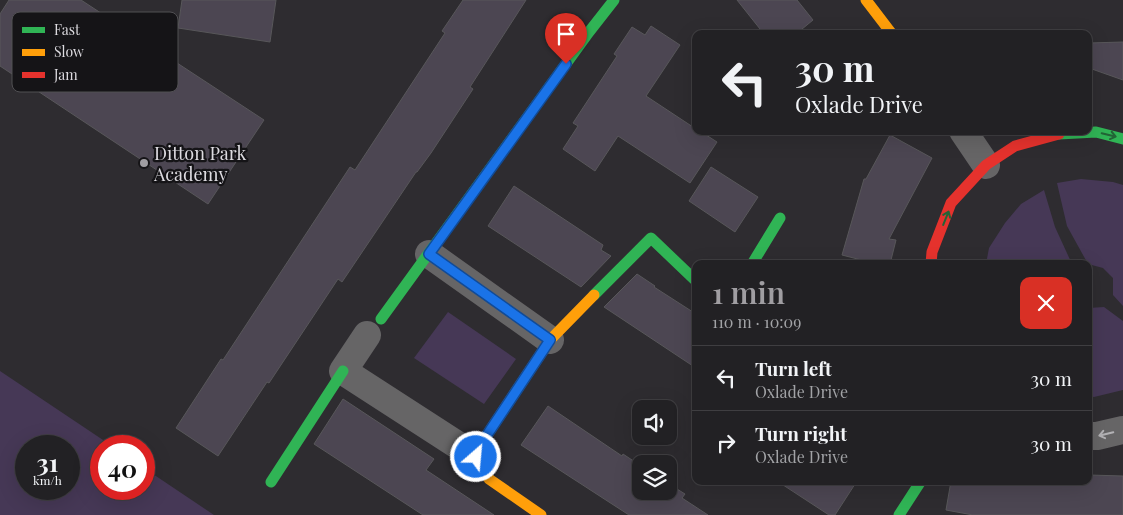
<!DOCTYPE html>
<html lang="en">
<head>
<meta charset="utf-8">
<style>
	:root { --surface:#222124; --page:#2a292c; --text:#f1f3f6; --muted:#a2a3a6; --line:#3f3e41; --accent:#a09ea2 }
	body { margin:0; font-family:"Playfair Display",serif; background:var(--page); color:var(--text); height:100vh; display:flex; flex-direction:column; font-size:19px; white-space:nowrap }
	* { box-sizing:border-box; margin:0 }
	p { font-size:16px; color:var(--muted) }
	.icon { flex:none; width:28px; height:28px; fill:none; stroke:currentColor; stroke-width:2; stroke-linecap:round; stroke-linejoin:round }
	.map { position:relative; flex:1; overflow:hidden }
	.side { position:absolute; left:692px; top:260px; width:400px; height:225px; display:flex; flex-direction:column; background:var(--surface); border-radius:10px; box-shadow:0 5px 20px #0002,0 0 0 1px var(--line) }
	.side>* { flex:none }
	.hud { position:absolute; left:692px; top:30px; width:400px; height:105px; border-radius:10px; box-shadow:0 5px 20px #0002,0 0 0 1px var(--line); background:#222124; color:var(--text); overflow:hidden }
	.controls { position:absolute; left:632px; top:400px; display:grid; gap:10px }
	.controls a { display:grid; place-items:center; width:45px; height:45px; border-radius:10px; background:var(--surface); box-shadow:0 5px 20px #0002,0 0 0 1px var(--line); font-size:25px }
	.speed { position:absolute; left:15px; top:435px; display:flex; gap:10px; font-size:25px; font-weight:700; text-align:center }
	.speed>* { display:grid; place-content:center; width:65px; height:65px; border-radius:50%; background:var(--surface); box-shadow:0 5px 20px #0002,0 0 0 1px var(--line); line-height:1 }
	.speed small { font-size:12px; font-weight:400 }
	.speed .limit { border:8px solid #d22; background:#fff; color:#111 }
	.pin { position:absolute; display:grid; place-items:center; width:42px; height:42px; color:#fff; margin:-51px -21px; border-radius:50% 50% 50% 0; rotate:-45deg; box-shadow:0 0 5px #0007 }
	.pin .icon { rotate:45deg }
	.me { position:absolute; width:55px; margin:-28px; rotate:27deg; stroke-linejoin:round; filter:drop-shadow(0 0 4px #0008) }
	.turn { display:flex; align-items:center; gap:18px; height:105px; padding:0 20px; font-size:22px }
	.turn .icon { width:65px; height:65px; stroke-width:2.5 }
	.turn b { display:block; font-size:35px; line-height:42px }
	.round { display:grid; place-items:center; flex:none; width:52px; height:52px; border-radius:10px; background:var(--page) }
	.summary { display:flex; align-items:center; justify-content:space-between; height:85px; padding:0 20px }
	h1 { font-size:30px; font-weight:600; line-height:38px; color:var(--accent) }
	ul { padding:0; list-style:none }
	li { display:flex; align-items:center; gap:15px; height:65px; padding:0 20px; border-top:1px solid var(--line) }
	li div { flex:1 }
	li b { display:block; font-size:19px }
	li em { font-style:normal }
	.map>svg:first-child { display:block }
	.green { fill:#463856; fill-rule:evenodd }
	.building { fill:#4c4652; stroke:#58575a }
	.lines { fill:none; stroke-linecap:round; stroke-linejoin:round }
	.street { stroke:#666566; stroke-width:28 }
	.fast { stroke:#30b455; stroke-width:11 }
	.slow { stroke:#ff9f0a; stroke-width:11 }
	.jam { stroke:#e5322d; stroke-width:11 }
	.oneway { stroke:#226436 }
	.oneway2 { stroke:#b3b2b5 }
	.route-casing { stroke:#114b97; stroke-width:12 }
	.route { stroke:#1a73e8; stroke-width:9 }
	.poi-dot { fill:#a09ea2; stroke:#151417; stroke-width:2 }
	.labels { text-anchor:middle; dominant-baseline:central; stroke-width:4.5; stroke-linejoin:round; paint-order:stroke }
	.poi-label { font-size:18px; fill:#dddbe0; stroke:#151417; text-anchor:start }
	.key { fill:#151417; stroke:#515053; stroke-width:1 }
	.key-label { font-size:14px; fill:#dddbe0 }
</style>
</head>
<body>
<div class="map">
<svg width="1123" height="515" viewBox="0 0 1123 515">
	<rect width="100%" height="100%" fill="#2e2c30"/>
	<!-- green -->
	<path class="green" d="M 1081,179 L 1113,182 L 1123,185 L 1123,306 L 1113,295 L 1113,278 L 1103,268 L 1088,264 L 1067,226 L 1057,183 Z
		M 1044,190 L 1055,227 L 1072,264 L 986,264 L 989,248 L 1005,223 L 1021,204 Z
		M 1104,307 L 1123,321 L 1123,390 L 1094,397 L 1089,396 L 1089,308 Z
		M 448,312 L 516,359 L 484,404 L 414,358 Z
		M 0,371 L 112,446 L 101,446 L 101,489 L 144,489 L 144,468 L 214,515 L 0,515 ZM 69,446 L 69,489 L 26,489 L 26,446 Z"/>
	<!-- building -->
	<path class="building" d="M 9,0 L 81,0 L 264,120 L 208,204 L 0,66 L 0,14 Z
		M 182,0 L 276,0 L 270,42 L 178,28 Z
		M 463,0 L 526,0 L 470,87 L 473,89 L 431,153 L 417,172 L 416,172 L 342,282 L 338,279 L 269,383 L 267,382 L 218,456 L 176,428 L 221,359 L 223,360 L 350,167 L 355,170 L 445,33 L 442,31 Z
		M 737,0 L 797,0 L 813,20 L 796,34 L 764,34 Z
		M 651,26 L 680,45 L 646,96 L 696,129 L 696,131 L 700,131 L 717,142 L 690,183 L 618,136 L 595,171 L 563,149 L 578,126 L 573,123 L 617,56 L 614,54 L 632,27 L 645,35 Z
		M 1123,42 L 1123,80 L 1089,68 L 1089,43 Z
		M 890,135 L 932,158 L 889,239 L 896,240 L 890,264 L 877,264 L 842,255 L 864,179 L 866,179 Z
		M 711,167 L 758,197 L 735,232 L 689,201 Z
		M 514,186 L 603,245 L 601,250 L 611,256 L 581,287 L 488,226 Z
		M 637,274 L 655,286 L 654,287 L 696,314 L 696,368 L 604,307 Z
		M 343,399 L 434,459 L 426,470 L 494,515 L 423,515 L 314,444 Z
		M 548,406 L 622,456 L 623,454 L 641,466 L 641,491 L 669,491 L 669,484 L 685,494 L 682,498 L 708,515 L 629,515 L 521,445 Z
		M 1089,475 L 1123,476 L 1123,515 L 973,515 L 946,510 L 951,481 L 1089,481 Z
		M 777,481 L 857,481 L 835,515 L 829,515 Z"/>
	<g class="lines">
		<!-- street -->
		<path class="street" d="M 963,131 L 986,165
			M 429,254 L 550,340
			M 367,335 L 343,371 L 476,457
			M 1089,436 L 1097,436 L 1123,430"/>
		<!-- fast -->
		<path class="fast" d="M 1059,134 L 1096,132 L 1123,139
			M 752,264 L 780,218
			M 594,295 L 651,238 L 696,281
			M 381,319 L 589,32 L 614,0
			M 271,482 L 343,371
			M 899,515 L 921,481"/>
		<!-- slow -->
		<path class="slow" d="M 866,0 L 892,34
			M 541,515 L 489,479 L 476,457 L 483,441 L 550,340 L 594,295"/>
		<!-- jam -->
		<path class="jam" d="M 931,264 L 932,252 L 951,203 L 986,165 L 1015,146 L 1059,134"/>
	</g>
	<!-- one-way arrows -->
	<defs><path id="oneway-shaft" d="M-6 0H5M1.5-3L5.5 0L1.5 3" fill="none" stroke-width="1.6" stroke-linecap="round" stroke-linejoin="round" transform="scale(1.25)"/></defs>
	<g class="oneway">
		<use href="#oneway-shaft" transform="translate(1109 135) rotate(13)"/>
		<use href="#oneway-shaft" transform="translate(946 218) rotate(-68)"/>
	</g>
	<use class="oneway2" href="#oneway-shaft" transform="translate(1106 434) rotate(166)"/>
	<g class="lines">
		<!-- route casing -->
		<g class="route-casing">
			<path id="route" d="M 476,457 L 483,441 L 550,340 L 429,254 L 566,64"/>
		</g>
		<!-- route -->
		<use href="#route" class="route"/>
	</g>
	<!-- markers -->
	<circle class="poi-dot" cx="144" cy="163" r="5"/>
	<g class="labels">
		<!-- poi labels -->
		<g class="poi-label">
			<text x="154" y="153">Ditton Park<tspan x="154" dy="21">Academy</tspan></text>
		</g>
	</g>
	<!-- legend -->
	<rect x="12" y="12" width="166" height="80" rx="8" class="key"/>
	<rect x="22" y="27" width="23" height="6" fill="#30b455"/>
	<rect x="22" y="49" width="23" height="7" fill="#ff9f0a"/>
	<rect x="22" y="72" width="23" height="6" fill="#e5322d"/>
	<g class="key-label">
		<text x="54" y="35">Fast</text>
		<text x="54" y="57">Slow</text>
		<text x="54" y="80">Jam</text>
	</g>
</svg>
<div class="controls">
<a><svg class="icon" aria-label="sound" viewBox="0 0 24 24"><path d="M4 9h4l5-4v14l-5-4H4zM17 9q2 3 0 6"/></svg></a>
<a><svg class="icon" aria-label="layers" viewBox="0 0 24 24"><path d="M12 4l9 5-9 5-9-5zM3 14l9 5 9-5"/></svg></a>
</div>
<div class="speed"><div>31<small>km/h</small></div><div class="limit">40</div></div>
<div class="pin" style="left:566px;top:64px;background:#d93025"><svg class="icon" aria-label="arrive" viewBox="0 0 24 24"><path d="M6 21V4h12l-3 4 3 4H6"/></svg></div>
<svg class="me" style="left:476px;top:457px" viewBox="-20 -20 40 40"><circle r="17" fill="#1a73e8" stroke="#fff" stroke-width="3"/><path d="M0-11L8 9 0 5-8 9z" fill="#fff"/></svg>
<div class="hud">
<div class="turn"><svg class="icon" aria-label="left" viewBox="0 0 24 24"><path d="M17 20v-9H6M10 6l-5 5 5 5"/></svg><div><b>30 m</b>Oxlade Drive</div></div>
</div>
<section class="side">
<div class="summary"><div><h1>1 min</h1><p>110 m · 10:09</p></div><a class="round" style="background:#d93025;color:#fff"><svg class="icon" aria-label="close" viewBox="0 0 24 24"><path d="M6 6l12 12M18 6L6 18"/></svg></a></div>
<ul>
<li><svg class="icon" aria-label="left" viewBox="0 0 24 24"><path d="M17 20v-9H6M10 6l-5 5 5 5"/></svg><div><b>Turn left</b><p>Oxlade Drive</p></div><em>30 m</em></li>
<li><svg class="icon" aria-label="right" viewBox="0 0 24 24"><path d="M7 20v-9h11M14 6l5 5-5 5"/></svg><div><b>Turn right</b><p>Oxlade Drive</p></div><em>30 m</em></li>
</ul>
</section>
</div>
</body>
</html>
